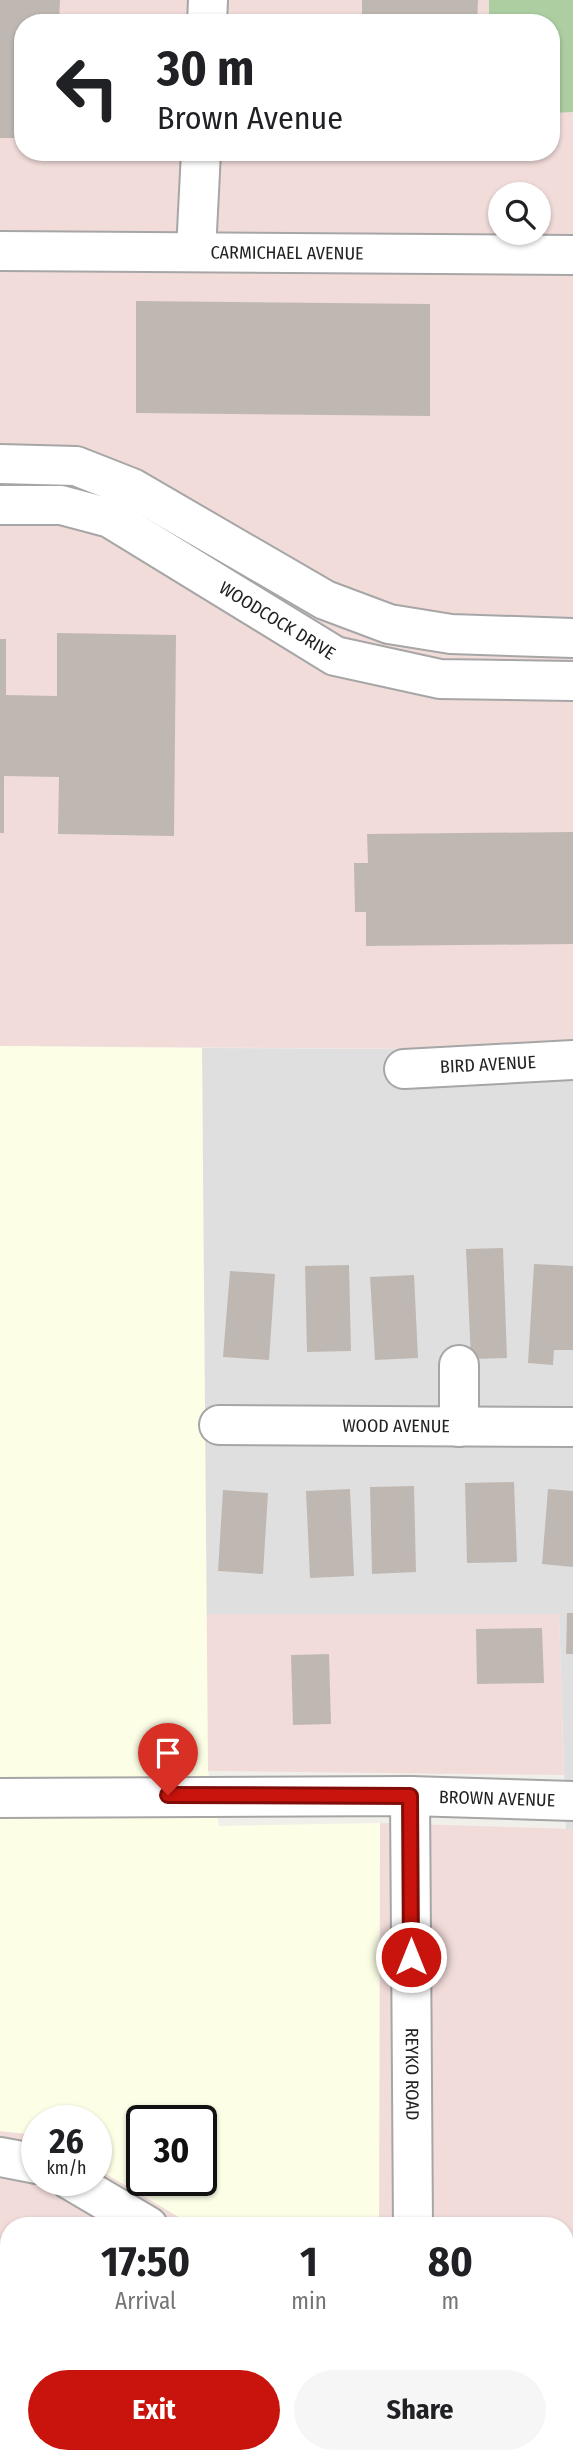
<!DOCTYPE html>
<html lang="en">
<head>
<meta charset="utf-8">
<style>
	:root { --surface:#fff; --page:#f6f6f6; --text:#202124; --muted:#757577; --accent:#c8140c }
	body { margin:0; font-family:"Fira Sans Condensed",sans-serif; background:var(--page); color:var(--text); height:100vh; display:flex; flex-direction:column; font-size:26px; white-space:nowrap }
	* { box-sizing:border-box; margin:0 }
	p { font-size:23px; color:var(--muted) }
	.icon { flex:none; width:38px; height:38px; fill:none; stroke:currentColor; stroke-width:2; stroke-linecap:round; stroke-linejoin:round }
	.map { position:relative; flex:1; overflow:hidden }
	.details { position:absolute; left:0px; top:2217px; width:574px; height:247px; display:flex; flex-direction:column; background:var(--surface); border-radius:28px 28px 0 0; box-shadow:0 2px 5px #0004 }
	.details>* { flex:none }
	.guide { position:absolute; left:14px; top:14px; width:546px; height:147px; border-radius:28px; box-shadow:0 2px 5px #0004; background:#fff; color:var(--text); overflow:hidden }
	.tools { position:absolute; left:488px; top:182px; display:grid; gap:14px }
	.tools a { display:grid; place-items:center; width:63px; height:63px; border-radius:50%; background:var(--surface); box-shadow:0 2px 5px #0004; font-size:35px }
	.speed { position:absolute; left:21px; top:2105px; display:flex; gap:14px; font-size:35px; font-weight:700; text-align:center }
	.speed>* { display:grid; place-content:center; width:91px; height:91px; border-radius:50%; background:var(--surface); box-shadow:0 2px 5px #0004; line-height:1 }
	.speed small { font-size:18px; font-weight:400 }
	.speed .limit { border:4px solid #111; border-radius:10px; background:#fff; color:#111 }
	.pin { position:absolute; display:grid; place-items:center; width:60px; height:60px; color:#fff; margin:-72px -30px; border-radius:50% 50% 50% 0; rotate:-45deg; box-shadow:0 0 7px #0007 }
	.pin .icon { rotate:45deg }
	.me { position:absolute; width:77px; margin:-38px; rotate:0deg; stroke-linejoin:round; filter:drop-shadow(0 0 5px #0008) }
	.turn { display:flex; align-items:center; gap:24px; height:147px; padding:0 28px; font-size:32px }
	.turn .icon { width:91px; height:91px; stroke-width:2.5 }
	.turn b { display:block; font-size:49px; line-height:60px }
	.eta { display:flex; justify-content:space-evenly; align-items:center; height:119px; text-align:center }
	.eta b { font-size:42px; font-weight:700; line-height:49px }
	.cta { display:flex; gap:14px; margin-top:auto; padding:14px 28px }
	.cta a { flex:1; height:80px; border-radius:42px; background:var(--accent); color:#fff; font-size:28px; font-weight:700; line-height:80px; text-align:center }
	.cta a+a { background:var(--page); color:var(--text) }
	.map>svg:first-child { display:block }
	.residential { fill:#e0dfdf }
	.commercial { fill:#f1dcda; fill-rule:evenodd }
	.education { fill:#fdfee6; fill-rule:evenodd }
	.forest { fill:#accea1 }
	.building { fill:#bfb8b2 }
	.lines { fill:none; stroke-linecap:round; stroke-linejoin:round }
	.minor-casing { stroke:#a6a6a6; stroke-width:42 }
	.minor { stroke:#fff; stroke-width:38 }
	.route-casing { stroke:#820d08; stroke-width:18 }
	.route { stroke:#c8140c; stroke-width:12 }
	.labels { text-anchor:middle; dominant-baseline:central; stroke-width:6; stroke-linejoin:round; paint-order:stroke }
	.street-label { font-size:18px; fill:#222; stroke:#fff }
</style>
</head>
<body>
<div class="map">
<svg width="573" height="2463" viewBox="0 0 573 2463">
	<rect width="100%" height="100%" fill="#f1efe9"/>
	<!-- residential -->
	<path class="residential" d="M 202,1048 L 573,1050 L 573,1829 L 566,1829 L 559,1614 L 205,1614 Z"/>
	<!-- commercial -->
	<path class="commercial" d="M 0,0 L 573,0 L 573,1050 L 0,1046 ZM 23,23 L 551,23 L 551,152 L 23,152 ZM 500,194 L 539,194 L 539,233 L 500,233 Z
		M 205,1614 L 559,1614 L 564,1775 L 208,1771 Z
		M 380,1823 L 573,1829 L 573,2413 L 565,2411 L 565,2226 L 379,2226 Z
		M 0,2131 L 37,2135 L 37,2180 L 96,2180 L 96,2168 L 194,2226 L 9,2226 L 9,2455 L 350,2455 L 346,2463 L 0,2463 Z"/>
	<!-- education -->
	<path class="education" d="M 0,1046 L 202,1048 L 208,1771 L 219,1826 L 380,1823 L 379,2226 L 194,2226 L 96,2168 L 96,2121 L 37,2121 L 37,2135 L 0,2131 ZM 142,2121 L 201,2121 L 201,2180 L 142,2180 Z"/>
	<!-- forest -->
	<path class="forest" d="M 489,0 L 573,0 L 573,112 L 551,113 L 551,23 L 489,23 Z
		M 350,2455 L 519,2455 L 553,2463 L 346,2463 Z"/>
	<!-- building -->
	<path class="building" d="M 0,0 L 60,0 L 59,23 L 23,23 L 23,138 L 0,138 Z
		M 362,0 L 478,0 L 477,23 L 362,23 Z
		M 136,301 L 430,304 L 430,416 L 136,413 Z
		M 57,633 L 176,635 L 174,836 L 58,834 L 59,777 L 4,776 L 4,833 L 0,833 L 0,639 L 6,639 L 6,695 L 57,696 Z
		M 573,832 L 573,944 L 366,946 L 366,912 L 355,912 L 354,863 L 368,863 L 367,834 Z
		M 503,1248 L 507,1358 L 471,1359 L 466,1249 Z
		M 534,1264 L 573,1266 L 573,1350 L 554,1350 L 553,1365 L 528,1363 Z
		M 349,1265 L 351,1351 L 307,1352 L 305,1266 Z
		M 230,1271 L 275,1274 L 269,1360 L 223,1357 Z
		M 414,1275 L 418,1358 L 375,1360 L 370,1277 Z
		M 514,1482 L 517,1562 L 467,1563 L 465,1483 Z
		M 414,1486 L 416,1572 L 372,1574 L 370,1487 Z
		M 350,1489 L 354,1576 L 310,1578 L 306,1491 Z
		M 548,1489 L 573,1491 L 573,1567 L 542,1564 Z
		M 223,1490 L 268,1493 L 263,1574 L 218,1571 Z
		M 567,1613 L 573,1613 L 573,1654 L 566,1654 Z
		M 542,1628 L 544,1683 L 477,1684 L 476,1629 Z
		M 329,1654 L 331,1724 L 293,1725 L 291,1655 Z
		M 158,2455 L 335,2455 L 330,2463 L 154,2463 Z"/>
	<g class="lines">
		<!-- minor casing -->
		<g class="minor-casing">
			<g id="minor">
				<path d="M 207,23 L 208,0"/>
				<path id="s1" d="M 0,251 L 573,255"/>
				<path d="M 196,251 L 201,152"/>
				<path d="M 0,464 L 76,466 L 132,488 L 325,600 L 389,624 L 451,634 L 573,638"/>
				<path id="s2" d="M 0,505 L 61,505 L 110,518 L 335,656 L 440,679 L 573,681"/>
				<path id="s3" d="M 404,1069 L 573,1060"/>
				<path d="M 459,1365 L 459,1427"/>
				<path id="s4" d="M 219,1425 L 573,1427"/>
				<path id="s5" d="M 410,1796 L 413,2226"/>
				<path id="s6" d="M 0,1798 L 410,1796 L 573,1801"/>
				<path d="M 0,2157 L 37,2164"/>
				<path d="M 70,2180 L 148,2226"/>
				<path d="M 565,2439 L 573,2440"/>
			</g>
		</g>
		<!-- minor -->
		<use href="#minor" class="minor"/>
	</g>
	<g class="lines">
		<!-- route casing -->
		<g class="route-casing">
			<path id="route" d="M 168,1795 L 410,1796 L 411,1957"/>
		</g>
		<!-- route -->
		<use href="#route" class="route"/>
	</g>
	<g class="labels">
		<!-- street labels -->
		<g class="street-label">
			<text stroke="none"><textPath href="#s1" startOffset="287">CARMICHAEL AVENUE</textPath></text>
			<text stroke="none"><textPath href="#s2" startOffset="308">WOODCOCK DRIVE</textPath></text>
			<text stroke="none"><textPath href="#s3" startOffset="84">BIRD AVENUE</textPath></text>
			<text stroke="none"><textPath href="#s4" startOffset="177">WOOD AVENUE</textPath></text>
			<text stroke="none"><textPath href="#s6" startOffset="497">BROWN AVENUE</textPath></text>
			<text stroke="none"><textPath href="#s5" startOffset="278">REYKO ROAD</textPath></text>
		</g>
	</g>
</svg>
<div class="tools">
<a><svg class="icon" aria-label="search" viewBox="0 0 24 24"><circle cx="10" cy="10" r="6"/><path d="M15 15l6 6"/></svg></a>
</div>
<div class="speed"><div>26<small>km/h</small></div><div class="limit">30</div></div>
<div class="pin" style="left:168px;top:1795px;background:#d93025"><svg class="icon" aria-label="arrive" viewBox="0 0 24 24"><path d="M6 21V4h12l-3 4 3 4H6"/></svg></div>
<svg class="me" style="left:411px;top:1957px" viewBox="-20 -20 40 40"><circle r="17" fill="#c8140c" stroke="#fff" stroke-width="3"/><path d="M0-11L8 9 0 5-8 9z" fill="#fff"/></svg>
<div class="guide">
<div class="turn"><svg class="icon" aria-label="left" viewBox="0 0 24 24"><path d="M17 20v-9H6M10 6l-5 5 5 5"/></svg><div><b>30 m</b>Brown Avenue</div></div>
</div>
<section class="details">
<div class="eta">
<div><b>17:50</b><p>Arrival</p></div>
<div><b>1</b><p>min</p></div>
<div><b>80</b><p>m</p></div>
</div>
<div class="cta"><a>Exit</a><a>Share</a></div>
</section>
</div>
</body>
</html>
